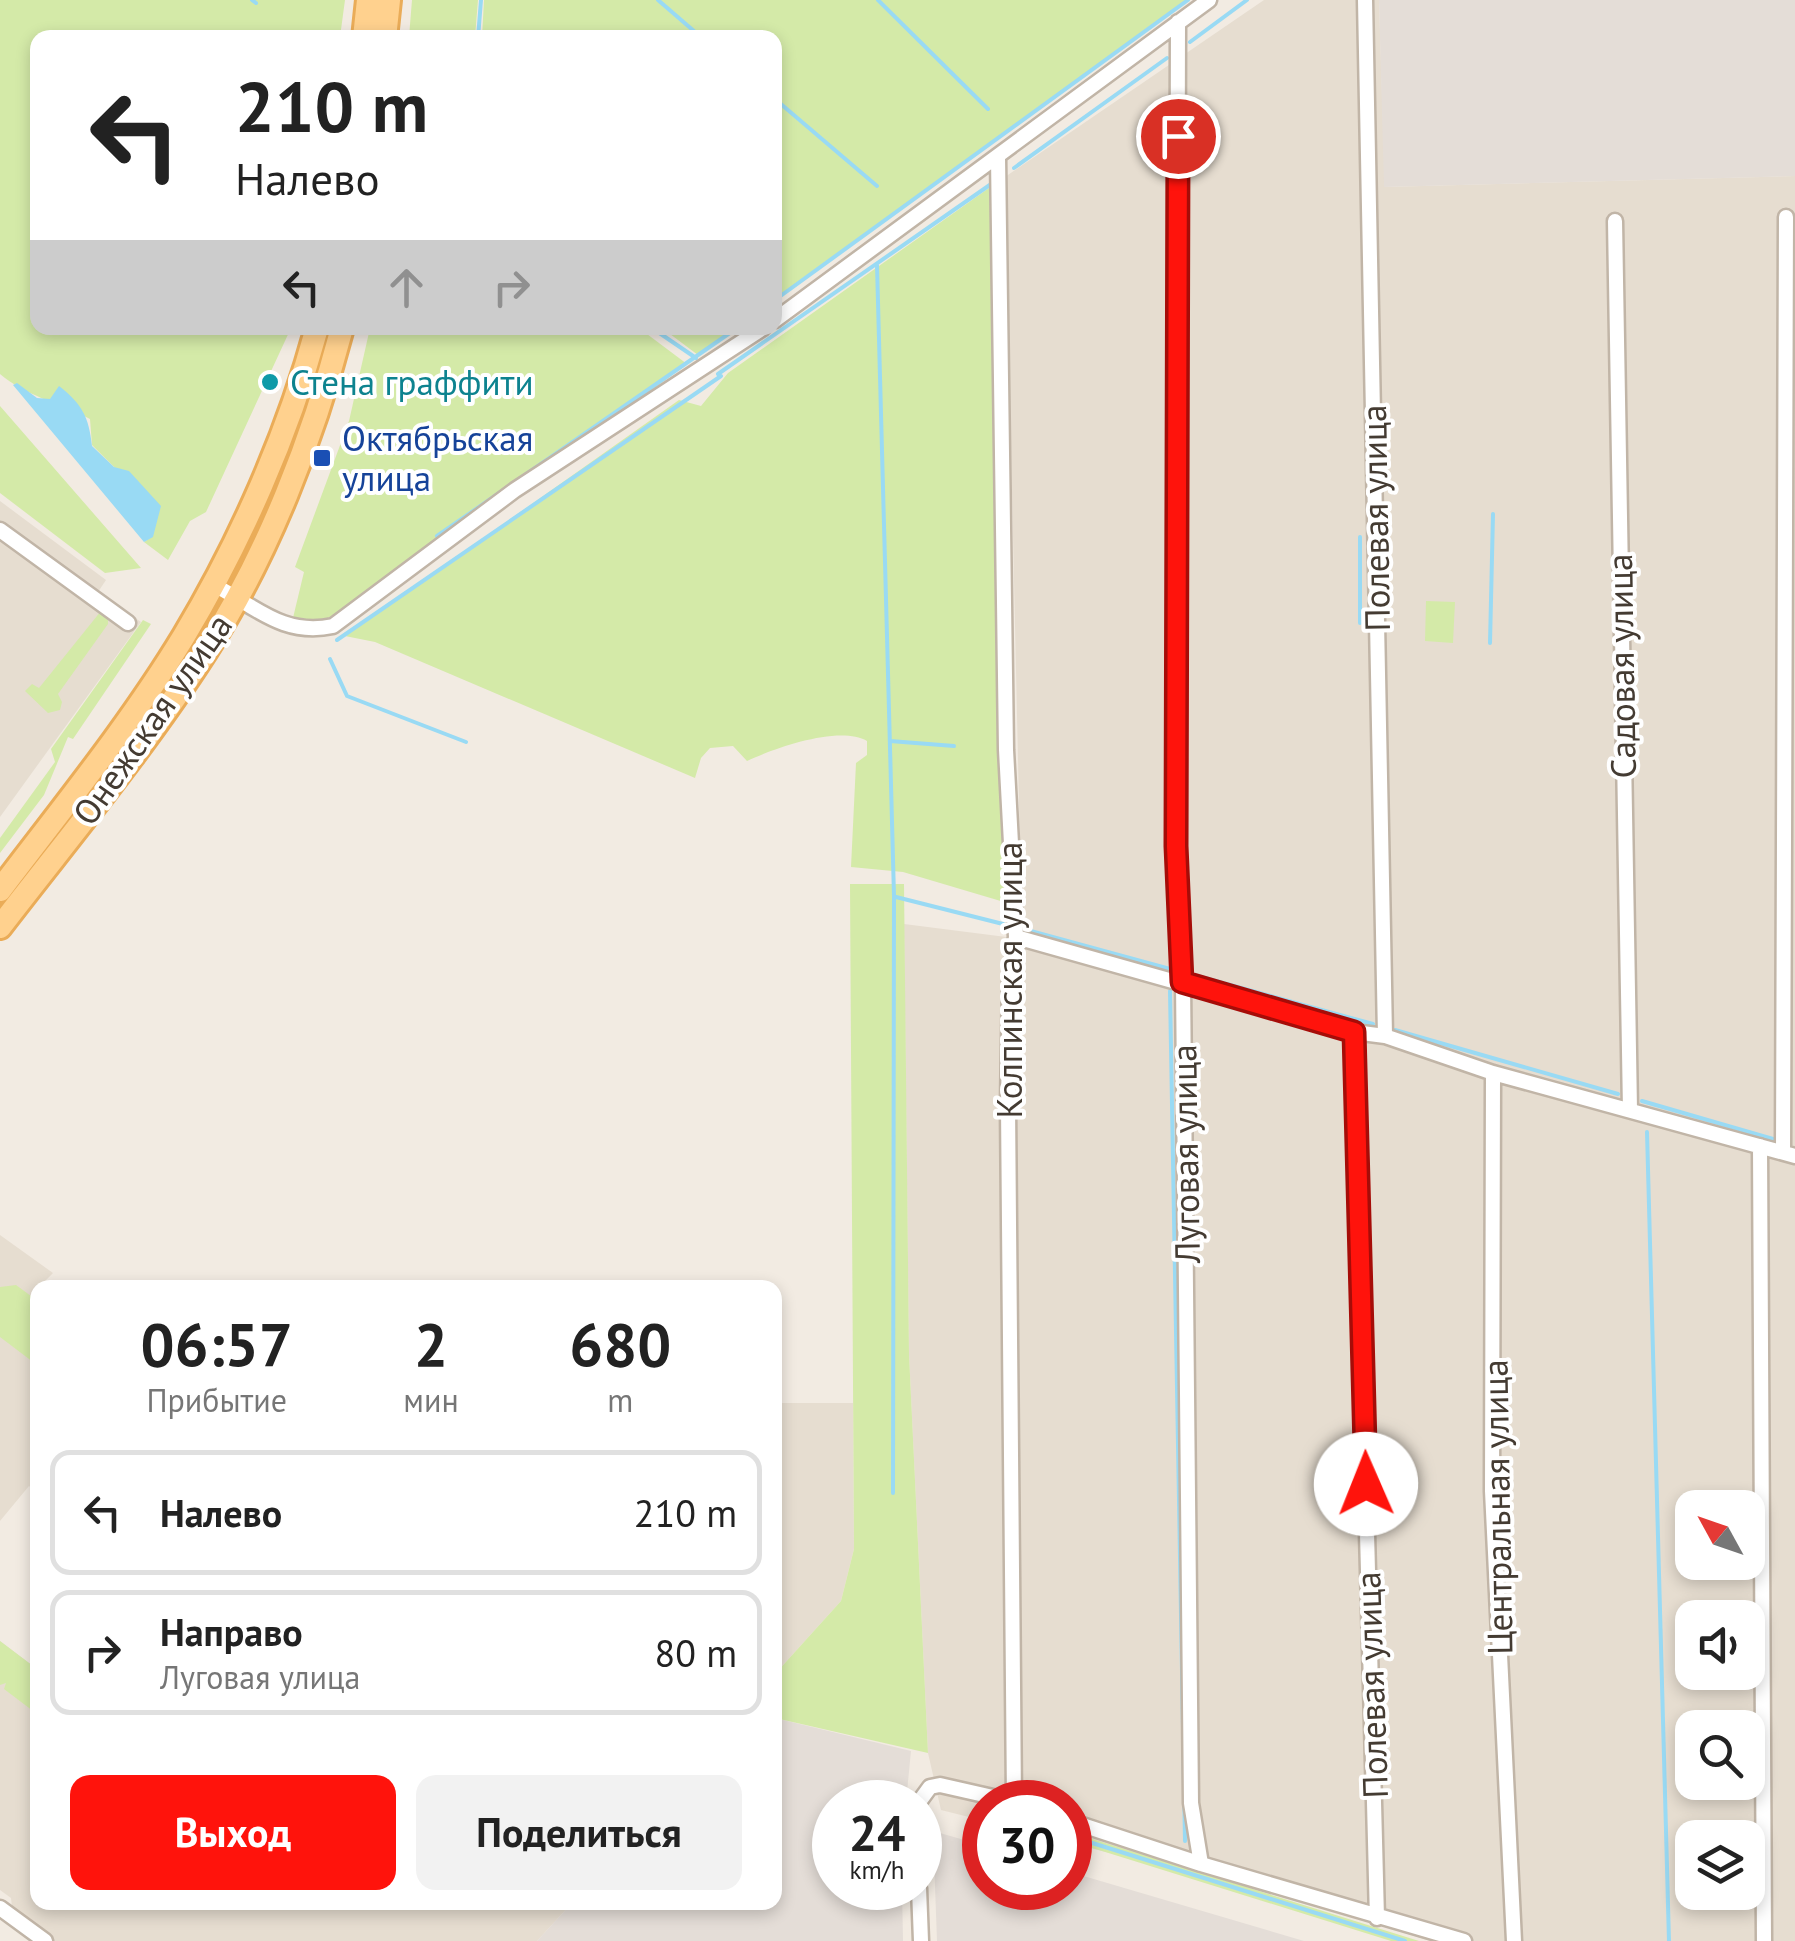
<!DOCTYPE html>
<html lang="ru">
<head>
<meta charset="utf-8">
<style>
	:root { --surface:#fff; --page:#f2f2f2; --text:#222; --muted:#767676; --line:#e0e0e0; --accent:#ff130c }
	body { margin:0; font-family:"PT Sans",sans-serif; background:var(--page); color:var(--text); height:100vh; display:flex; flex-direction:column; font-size:38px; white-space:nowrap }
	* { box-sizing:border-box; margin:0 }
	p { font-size:32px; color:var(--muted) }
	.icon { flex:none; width:55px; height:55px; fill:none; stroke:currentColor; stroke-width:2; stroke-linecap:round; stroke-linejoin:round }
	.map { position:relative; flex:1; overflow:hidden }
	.side { position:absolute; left:30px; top:1280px; width:752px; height:630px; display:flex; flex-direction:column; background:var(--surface); border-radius:20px; box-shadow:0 5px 15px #0003 }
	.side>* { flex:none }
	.guide { position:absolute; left:30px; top:30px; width:752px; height:305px; border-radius:20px; box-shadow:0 5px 15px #0003; background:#fff; color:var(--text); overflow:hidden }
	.needle { width:65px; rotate:310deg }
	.fabs { position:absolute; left:1675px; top:1490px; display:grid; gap:20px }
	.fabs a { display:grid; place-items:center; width:90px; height:90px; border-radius:20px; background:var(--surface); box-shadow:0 5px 15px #0003; font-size:50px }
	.speed { position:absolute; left:812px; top:1780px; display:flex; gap:20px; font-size:50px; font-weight:700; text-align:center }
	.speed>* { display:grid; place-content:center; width:130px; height:130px; border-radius:50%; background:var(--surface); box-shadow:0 5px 15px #0003; line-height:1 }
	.speed small { font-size:25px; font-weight:400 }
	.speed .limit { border:15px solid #d22; background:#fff; color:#111 }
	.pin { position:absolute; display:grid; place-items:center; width:85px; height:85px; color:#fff; margin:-42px; border:5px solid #fff; border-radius:50%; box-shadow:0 2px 10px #0007 }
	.me { position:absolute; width:110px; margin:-55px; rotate:359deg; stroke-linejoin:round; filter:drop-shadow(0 0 8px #0008) }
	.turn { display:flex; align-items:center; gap:35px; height:210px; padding:0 40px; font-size:45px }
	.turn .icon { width:130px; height:130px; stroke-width:2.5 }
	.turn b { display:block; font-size:70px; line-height:85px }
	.lanes { display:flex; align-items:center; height:95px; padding:0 40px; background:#0003; justify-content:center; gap:50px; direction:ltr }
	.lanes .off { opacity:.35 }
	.eta { display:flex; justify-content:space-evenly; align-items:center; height:170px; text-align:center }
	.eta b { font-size:60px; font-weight:600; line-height:70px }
	.cta { display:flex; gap:20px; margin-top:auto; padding:20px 40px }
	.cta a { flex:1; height:115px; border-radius:20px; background:var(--accent); color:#fff; font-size:40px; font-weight:600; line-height:115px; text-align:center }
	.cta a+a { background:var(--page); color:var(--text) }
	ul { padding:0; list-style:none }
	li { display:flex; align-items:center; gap:30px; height:125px; margin:0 20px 15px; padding:0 20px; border:5px solid var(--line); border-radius:20px }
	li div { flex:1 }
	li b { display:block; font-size:38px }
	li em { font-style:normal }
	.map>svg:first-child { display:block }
	.residential { fill:#e6ddd0; fill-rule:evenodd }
	.industrial { fill:#e4ddd7 }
	.green { fill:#d4eaa8 }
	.water { fill:#99daf4 }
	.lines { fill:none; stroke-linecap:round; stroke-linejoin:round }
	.stream { stroke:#99daf4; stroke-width:4 }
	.street-casing { stroke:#c1b5a7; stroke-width:19 }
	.primary-casing { stroke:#eaac58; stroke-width:28 }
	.street { stroke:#fff; stroke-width:14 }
	.primary { stroke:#ffd18e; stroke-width:22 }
	.route-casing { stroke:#a60c08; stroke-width:25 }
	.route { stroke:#ff130c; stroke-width:18 }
	.culture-dot { fill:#0f9aa8; stroke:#fff; stroke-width:4 }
	.transit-dot { fill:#1a4fb4; stroke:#fff; stroke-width:4 }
	.labels { text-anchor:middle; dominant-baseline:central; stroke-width:8; stroke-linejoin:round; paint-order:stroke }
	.culture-label { font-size:35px; fill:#0d838f; stroke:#fff; text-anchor:start }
	.transit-label { font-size:35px; fill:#164399; stroke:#fff; text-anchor:start }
	.street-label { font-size:35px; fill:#443b32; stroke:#fff }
</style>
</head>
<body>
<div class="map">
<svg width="1795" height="1941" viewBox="0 0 1795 1941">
	<rect width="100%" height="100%" fill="#f2ebe2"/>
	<!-- residential -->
	<path class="residential" d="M 1264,0 L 1379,0 L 1385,187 L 1795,176 L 1795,1941 L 1430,1941 L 1320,1906 L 1070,1843 L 1070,1802 L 985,1802 L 985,1821 L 941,1810 L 928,1753 L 909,1354 L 904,924 L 1022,939 L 1005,177 ZM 1692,1508 L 1748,1508 L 1748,1562 L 1692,1562 ZM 1692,1618 L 1748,1618 L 1748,1672 L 1692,1672 ZM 1692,1728 L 1748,1728 L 1748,1782 L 1692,1782 ZM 1692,1838 L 1748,1838 L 1748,1892 L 1692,1892 Z
		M 0,501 L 106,580 L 98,592 L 141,622 L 0,817 Z
		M 0,1235 L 53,1273 L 38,1288 L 32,1302 L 38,1307 L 37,1492 L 29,1486 L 0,1521 Z
		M 775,1403 L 853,1403 L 854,1549 L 841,1601 L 775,1674 Z
		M 0,1641 L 37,1669 L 38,1902 L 572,1903 L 537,1941 L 53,1941 L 12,1907 L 11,1898 L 0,1890 Z"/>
	<!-- industrial -->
	<path class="industrial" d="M 1379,0 L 1795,0 L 1795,176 L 1384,187 Z
		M 775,1718 L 911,1751 L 906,1802 L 835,1802 L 835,1888 L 902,1888 L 903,1941 L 537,1941 L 572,1903 L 775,1902 Z
		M 933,1831 L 985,1846 L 985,1888 L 1070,1888 L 1070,1872 L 1304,1941 L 937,1941 Z"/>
	<!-- green -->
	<path class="green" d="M 0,0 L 345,0 L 340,37 L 38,38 L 38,328 L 291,328 L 206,512 L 190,521 L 168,560 L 144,542 L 153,536 L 114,467 L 92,445 L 90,419 C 59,403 24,395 0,374 Z
		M 412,0 L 478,0 L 475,37 L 409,37 Z
		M 484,0 L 1187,0 L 775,299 L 775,38 L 482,37 Z
		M 996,183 L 1004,902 L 903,872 L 851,867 L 856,763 L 867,755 L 867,741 C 839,725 775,748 747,761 L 733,746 L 710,748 L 701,758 L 695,778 L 375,642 L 345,636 L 679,400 L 701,406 L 728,373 Z
		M 370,328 L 639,328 L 687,364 L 327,625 L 292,622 L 304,572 L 295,567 L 349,421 Z
		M 662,328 L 736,328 L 698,355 Z
		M 0,406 L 141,568 L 105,573 L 0,493 Z
		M 1426,601 L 1455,602 L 1453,643 L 1425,641 Z
		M 101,611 L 108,616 L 108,624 L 58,694 L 62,702 L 60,710 L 48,713 L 25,691 L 32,684 L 39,688 Z
		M 143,620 L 151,624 L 73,739 L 68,737 L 44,795 L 0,853 L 0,838 L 55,762 L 51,749 Z
		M 850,884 L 904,884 L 909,1354 L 928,1753 L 775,1718 L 775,1674 L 841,1601 L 854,1549 Z
		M 16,1285 L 31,1296 L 37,1289 L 32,1302 L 38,1307 L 37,1358 L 33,1362 L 0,1337 L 0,1287 Z
		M 0,1641 L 37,1669 L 37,1714 L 4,1689 L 6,1683 L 0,1685 Z
		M 1070,1832 L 1419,1941 L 1391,1941 L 1070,1841 Z"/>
	<!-- water -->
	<path class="water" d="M 17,383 L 37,398 L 50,399 L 59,386 C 82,404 89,417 92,446 L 114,467 L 129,471 L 161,506 L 153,537 L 144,542 L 13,385 Z"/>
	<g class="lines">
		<!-- stream -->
		<path class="stream" d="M 252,0 L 256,3
			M 658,0 L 702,38
			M 878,0 L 988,109
			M 478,38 L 481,0
			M 1190,42 L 1247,0
			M 775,99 L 877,186
			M 1014,168 L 1167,58
			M 877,265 L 894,896 L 893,1493
			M 775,300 L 1188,0
			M 652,328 L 696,358
			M 718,374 L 994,182
			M 437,536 L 737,328
			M 1360,537 L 1360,623
			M 337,640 L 721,376
			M 1490,643 L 1493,514
			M 330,659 L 347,696 L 466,742
			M 890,741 L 954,746
			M 896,897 L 1003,924
			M 1027,930 L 1170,969
			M 1194,975 L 1373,1024
			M 1170,991 L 1185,1841
			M 1395,1030 L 1618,1094
			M 1642,1101 L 1773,1139
			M 1647,1132 L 1669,1941
			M 1070,1836 L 1405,1941"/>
		<!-- street casing -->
		<g class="street-casing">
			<path id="street" d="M 1365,0 L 1385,1036
				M 1178,22 L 1176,845 L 1183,982 L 1191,1803 L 1201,1864
				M 998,157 L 1006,750 L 1016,937 L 1010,978 L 1008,1106 L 1014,1802
				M 1615,221 L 1630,1110
				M 775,320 L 1209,0
				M 0,530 L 128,623
				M 212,584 C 254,605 282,637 333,626 L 515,490 L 763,328
				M 1016,937 L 1354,1032 L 1385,1036 L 1493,1073 L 1795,1156
				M 1354,1032 L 1377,1918
				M 1493,1073 L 1492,1491 L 1514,1941
				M 1760,1146 L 1764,1941
				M 1783,1152 L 1786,217
				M 919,1802 L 930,1787 L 940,1785 L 1015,1802
				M 1070,1821 L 1201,1864 L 1464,1941
				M 919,1888 L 921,1941
				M 0,1908 L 45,1941"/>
		</g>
		<!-- primary casing -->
		<g class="primary-casing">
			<path id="primary" d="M 364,38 L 368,0
				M 385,38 L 389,0
				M 0,890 C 63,807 130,725 184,636 C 241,541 288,434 317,328
				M 0,927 C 70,836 144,748 206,651 C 268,555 313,438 342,328"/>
		</g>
		<!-- street -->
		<use href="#street" class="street"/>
		<!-- primary -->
		<use href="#primary" class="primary"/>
	</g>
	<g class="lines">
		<!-- route casing -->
		<g class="route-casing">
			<path id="route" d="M 1178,136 L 1176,846 L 1182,982 L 1354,1032 L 1366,1484"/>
		</g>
		<!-- route -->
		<use href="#route" class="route"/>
	</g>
	<!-- markers -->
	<circle class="culture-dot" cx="270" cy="382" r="10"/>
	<rect class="transit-dot" x="312" y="448" width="20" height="20" rx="5"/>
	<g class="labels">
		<!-- culture labels -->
		<g class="culture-label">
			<text x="290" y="382">Стена граффити</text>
		</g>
		<!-- transit labels -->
		<g class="transit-label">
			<text x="342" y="438">Октябрьская<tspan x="342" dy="40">улица</tspan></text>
		</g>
		<!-- street labels -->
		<g class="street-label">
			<text transform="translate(1375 518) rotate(-91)">Полевая улица</text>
			<text transform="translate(1621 666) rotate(-91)">Садовая улица</text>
			<text transform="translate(152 719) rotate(-55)">Онежская улица</text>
			<text transform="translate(1009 980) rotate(-90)">Колпинская улица</text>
			<text transform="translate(1185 1154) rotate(-91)">Луговая улица</text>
			<text transform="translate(1497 1507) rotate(-91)">Центральная улица</text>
			<text transform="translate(1371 1685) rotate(-92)">Полевая улица</text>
		</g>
	</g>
</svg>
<div class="fabs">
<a><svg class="needle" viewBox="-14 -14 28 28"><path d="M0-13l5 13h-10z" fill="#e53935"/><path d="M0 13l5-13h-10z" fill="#767676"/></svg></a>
<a><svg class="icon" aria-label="sound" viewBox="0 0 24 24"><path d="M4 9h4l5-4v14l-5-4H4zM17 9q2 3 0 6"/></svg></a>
<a><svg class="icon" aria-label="search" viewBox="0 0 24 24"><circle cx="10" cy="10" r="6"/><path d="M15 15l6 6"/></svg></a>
<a><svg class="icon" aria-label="layers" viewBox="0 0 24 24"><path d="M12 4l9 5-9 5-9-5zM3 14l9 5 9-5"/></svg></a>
</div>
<div class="speed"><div>24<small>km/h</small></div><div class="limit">30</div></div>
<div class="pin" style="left:1178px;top:136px;background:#d93025"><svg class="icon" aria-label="arrive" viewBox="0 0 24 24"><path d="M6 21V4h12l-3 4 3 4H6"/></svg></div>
<svg class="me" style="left:1366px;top:1484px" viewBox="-20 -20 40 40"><circle r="19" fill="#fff"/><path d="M0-13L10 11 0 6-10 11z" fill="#ff130c"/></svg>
<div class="guide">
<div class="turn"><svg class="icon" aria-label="left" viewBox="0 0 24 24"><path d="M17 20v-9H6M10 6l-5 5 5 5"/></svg><div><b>210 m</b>Налево</div></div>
<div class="lanes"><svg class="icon" aria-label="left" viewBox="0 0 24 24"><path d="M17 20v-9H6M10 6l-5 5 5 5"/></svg><svg class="icon off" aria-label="ahead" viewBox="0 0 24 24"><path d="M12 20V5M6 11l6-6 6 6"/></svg><svg class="icon off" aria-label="right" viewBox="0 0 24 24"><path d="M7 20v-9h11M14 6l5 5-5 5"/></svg></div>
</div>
<section class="side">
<div class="eta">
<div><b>06:57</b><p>Прибытие</p></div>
<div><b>2</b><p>мин</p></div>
<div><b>680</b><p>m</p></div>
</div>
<ul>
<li><svg class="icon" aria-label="left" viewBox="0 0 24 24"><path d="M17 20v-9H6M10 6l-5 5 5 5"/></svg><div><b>Налево</b></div><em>210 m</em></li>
<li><svg class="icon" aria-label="right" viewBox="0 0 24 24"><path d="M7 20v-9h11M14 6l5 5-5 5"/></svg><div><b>Направо</b><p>Луговая улица</p></div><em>80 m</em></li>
</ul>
<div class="cta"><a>Выход</a><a>Поделиться</a></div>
</section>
</div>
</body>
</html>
